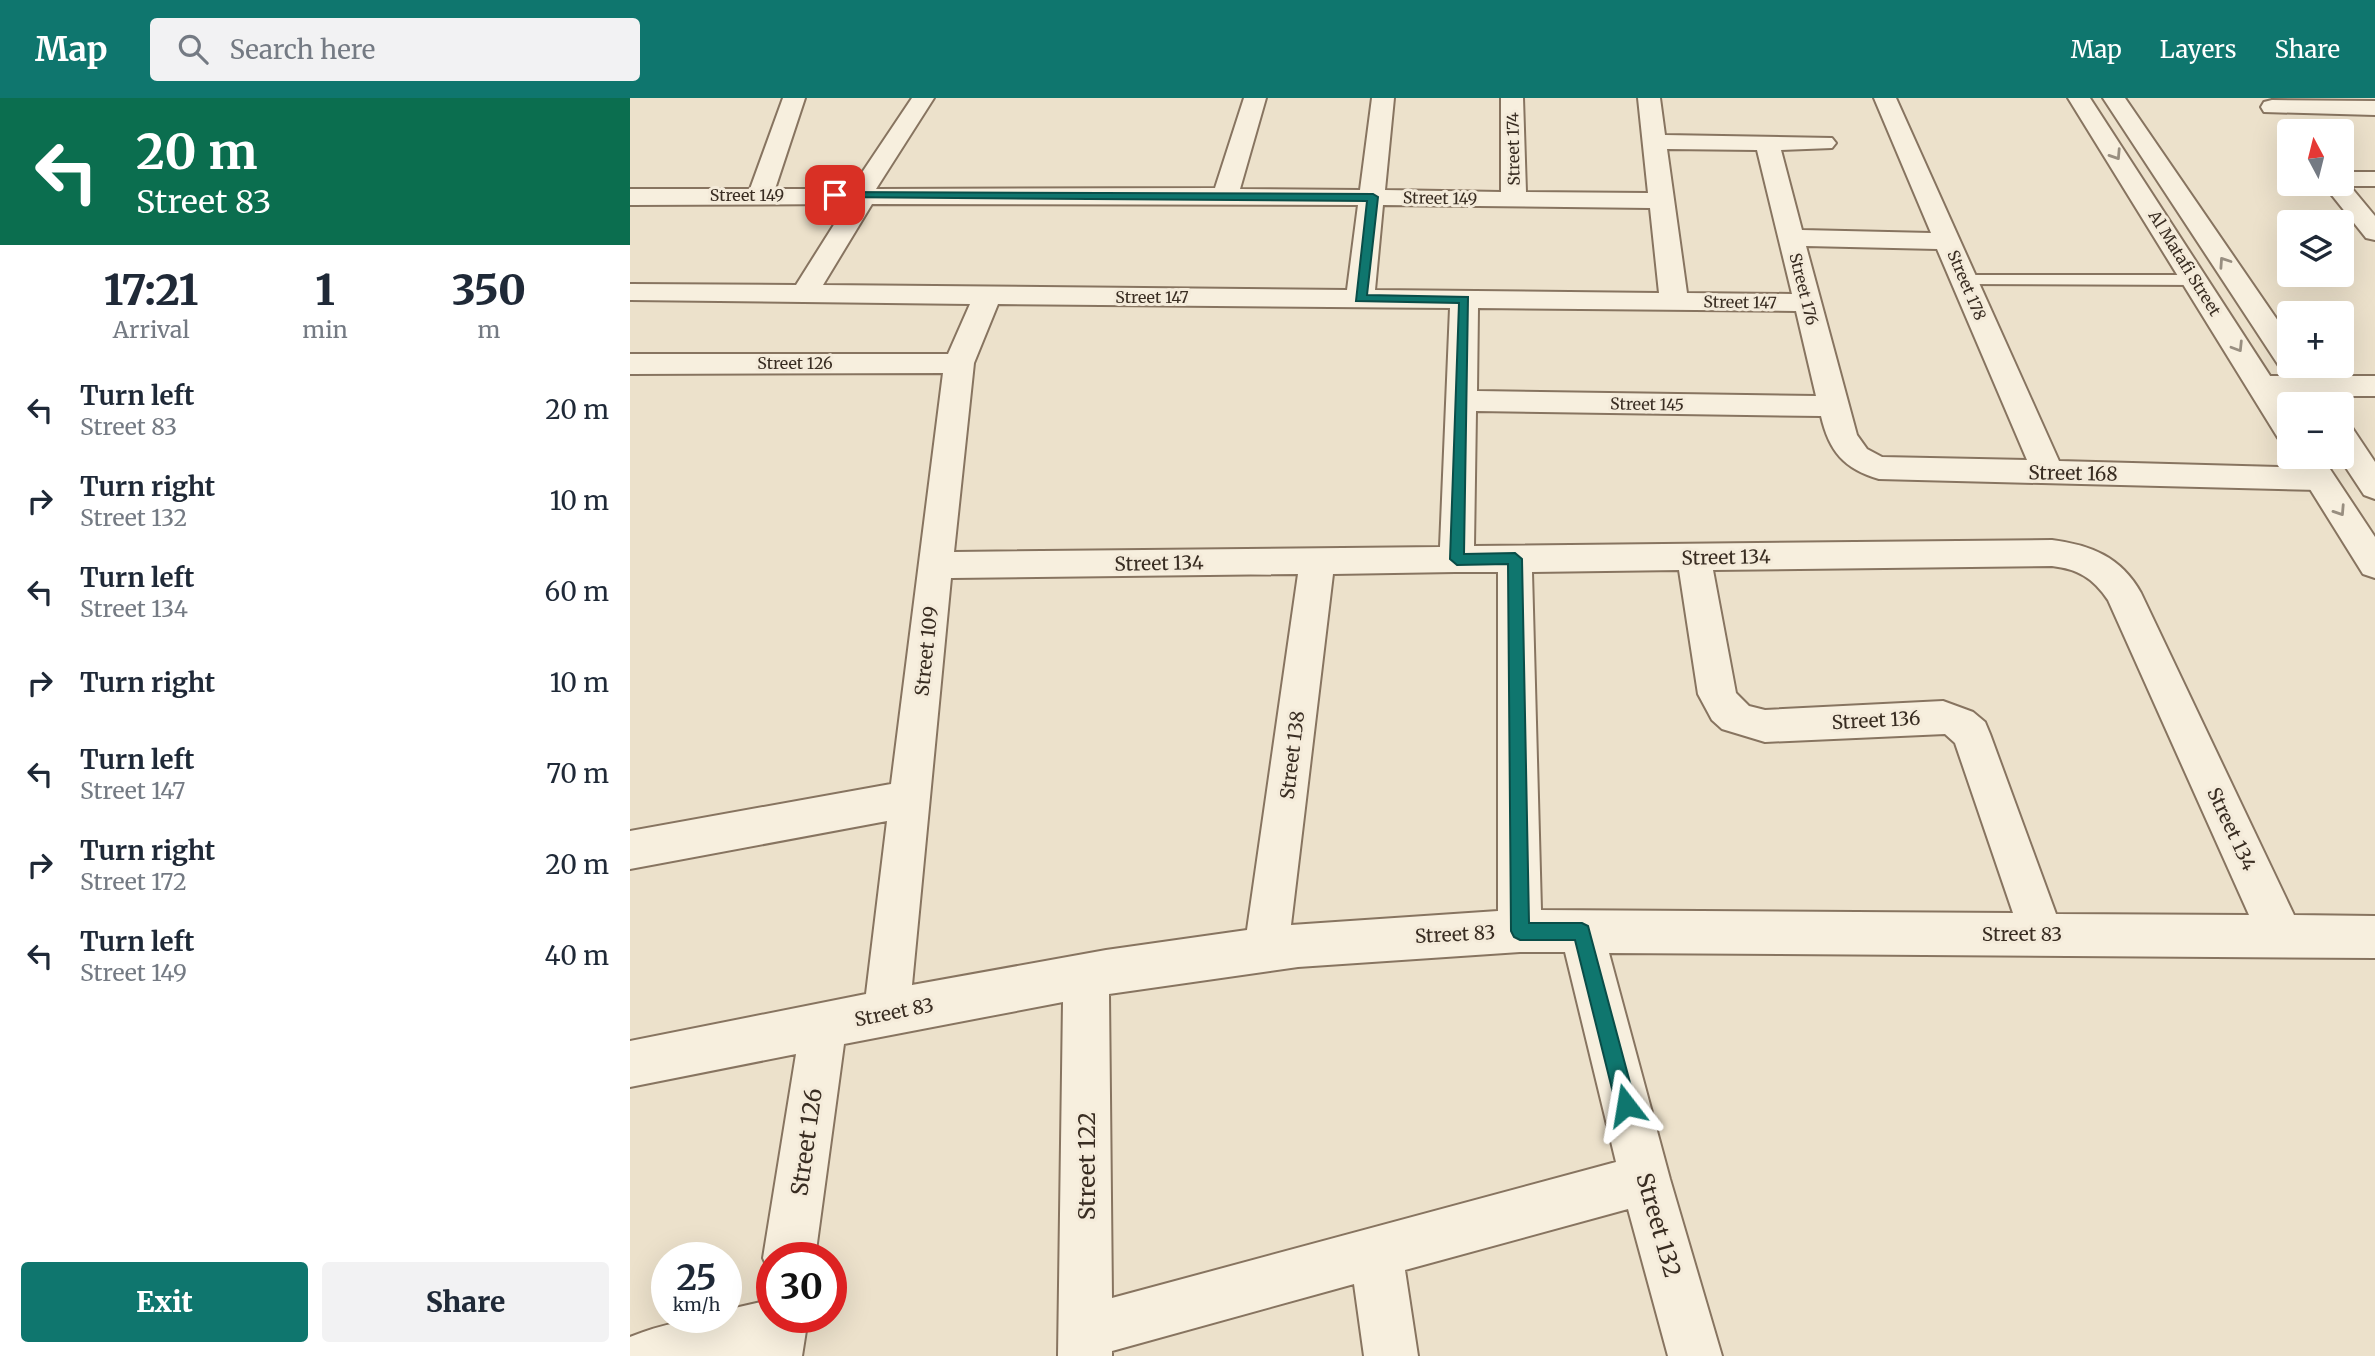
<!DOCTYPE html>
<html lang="en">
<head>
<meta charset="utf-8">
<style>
	:root { --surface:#fff; --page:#f2f2f3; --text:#1f2937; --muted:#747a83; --accent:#0f766e }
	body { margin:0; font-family:Merriweather,serif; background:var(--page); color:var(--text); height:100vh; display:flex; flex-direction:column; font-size:26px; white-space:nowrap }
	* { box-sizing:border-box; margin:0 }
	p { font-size:23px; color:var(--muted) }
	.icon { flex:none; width:38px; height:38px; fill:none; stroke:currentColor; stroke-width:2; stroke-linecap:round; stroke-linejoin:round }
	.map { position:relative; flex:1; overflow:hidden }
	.drawer { display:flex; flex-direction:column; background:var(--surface); width:630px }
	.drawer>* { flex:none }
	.banner { background:#0b6e4f; color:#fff; overflow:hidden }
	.needle { width:46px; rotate:353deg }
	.controls { position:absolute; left:1647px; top:21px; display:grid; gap:14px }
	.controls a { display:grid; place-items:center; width:77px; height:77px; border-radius:7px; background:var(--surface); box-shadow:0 7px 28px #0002; font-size:35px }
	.speed { position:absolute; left:21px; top:1144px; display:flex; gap:14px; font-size:35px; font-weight:700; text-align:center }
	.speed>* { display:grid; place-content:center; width:91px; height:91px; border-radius:50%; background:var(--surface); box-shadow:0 7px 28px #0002; line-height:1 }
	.speed small { font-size:18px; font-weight:400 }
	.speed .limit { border:10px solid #d22; background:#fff; color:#111 }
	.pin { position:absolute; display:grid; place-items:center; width:60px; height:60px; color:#fff; margin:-30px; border-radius:14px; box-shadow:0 4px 10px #0006 }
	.me { position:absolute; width:77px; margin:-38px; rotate:346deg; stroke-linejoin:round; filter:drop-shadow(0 0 5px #0008) }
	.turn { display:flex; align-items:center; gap:24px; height:147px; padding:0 21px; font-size:32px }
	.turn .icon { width:91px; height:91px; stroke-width:2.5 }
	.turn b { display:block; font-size:49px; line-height:60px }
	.eta { display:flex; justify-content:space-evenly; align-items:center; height:119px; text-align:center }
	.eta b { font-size:42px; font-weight:800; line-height:49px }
	.action { display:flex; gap:14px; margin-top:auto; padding:14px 21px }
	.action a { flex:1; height:80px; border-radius:7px; background:var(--accent); color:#fff; font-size:28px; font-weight:800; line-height:80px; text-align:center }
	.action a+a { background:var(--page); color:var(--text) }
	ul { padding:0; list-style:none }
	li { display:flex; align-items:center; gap:21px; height:91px; padding:0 21px }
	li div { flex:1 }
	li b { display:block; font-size:26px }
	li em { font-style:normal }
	header { display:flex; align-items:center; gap:42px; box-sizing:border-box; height:98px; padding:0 35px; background:var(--accent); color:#fff }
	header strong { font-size:33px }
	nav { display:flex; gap:38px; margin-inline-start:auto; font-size:24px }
	.search { width:490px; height:63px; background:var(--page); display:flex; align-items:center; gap:18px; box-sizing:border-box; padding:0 24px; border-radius:7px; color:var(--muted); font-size:26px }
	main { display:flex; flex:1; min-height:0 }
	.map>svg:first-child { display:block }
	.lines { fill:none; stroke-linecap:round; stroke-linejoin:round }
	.service-casing { stroke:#877460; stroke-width:4 }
	.minor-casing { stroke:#877460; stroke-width:4 }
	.tertiary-casing { stroke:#877460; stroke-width:4 }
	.service { fill:#f7efde; fill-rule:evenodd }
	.minor { fill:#f7efde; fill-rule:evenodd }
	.tertiary { fill:#f7efde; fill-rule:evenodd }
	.oneway { stroke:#988e80 }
	.route { fill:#0f766e; stroke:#0a4d48; stroke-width:2 }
	.labels { text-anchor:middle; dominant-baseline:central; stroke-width:6; stroke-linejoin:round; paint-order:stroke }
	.far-street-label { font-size:16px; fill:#392d22; stroke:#f4ebda }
	.street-label { font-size:19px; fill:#392d22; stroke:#f4ebda }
	.near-street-label { font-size:23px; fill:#392d22; stroke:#f4ebda }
</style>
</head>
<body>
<header>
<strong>Map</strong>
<div class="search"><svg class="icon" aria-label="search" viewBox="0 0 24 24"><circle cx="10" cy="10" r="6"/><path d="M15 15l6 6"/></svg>Search here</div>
<nav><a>Map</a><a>Layers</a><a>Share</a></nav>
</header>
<main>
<section class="drawer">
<div class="banner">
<div class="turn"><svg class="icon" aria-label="left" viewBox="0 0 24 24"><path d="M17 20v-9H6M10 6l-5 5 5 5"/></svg><div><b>20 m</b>Street 83</div></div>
</div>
<div class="eta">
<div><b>17:21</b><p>Arrival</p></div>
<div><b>1</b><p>min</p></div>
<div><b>350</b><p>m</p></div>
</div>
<ul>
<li><svg class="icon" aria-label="left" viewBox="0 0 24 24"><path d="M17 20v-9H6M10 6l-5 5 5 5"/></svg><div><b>Turn left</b><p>Street 83</p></div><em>20 m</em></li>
<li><svg class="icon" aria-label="right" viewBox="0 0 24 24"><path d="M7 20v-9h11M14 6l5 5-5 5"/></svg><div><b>Turn right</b><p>Street 132</p></div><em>10 m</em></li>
<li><svg class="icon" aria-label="left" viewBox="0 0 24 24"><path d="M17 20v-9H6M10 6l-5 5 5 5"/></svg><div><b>Turn left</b><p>Street 134</p></div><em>60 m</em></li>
<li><svg class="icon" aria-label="right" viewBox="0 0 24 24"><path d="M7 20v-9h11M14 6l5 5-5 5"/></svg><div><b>Turn right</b></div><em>10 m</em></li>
<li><svg class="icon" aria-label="left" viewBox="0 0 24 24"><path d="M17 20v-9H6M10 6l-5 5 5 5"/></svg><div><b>Turn left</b><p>Street 147</p></div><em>70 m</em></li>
<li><svg class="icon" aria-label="right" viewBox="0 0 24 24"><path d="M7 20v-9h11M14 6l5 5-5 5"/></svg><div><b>Turn right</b><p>Street 172</p></div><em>20 m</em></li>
<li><svg class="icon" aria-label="left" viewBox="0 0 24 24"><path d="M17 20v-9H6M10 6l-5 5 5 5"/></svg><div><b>Turn left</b><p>Street 149</p></div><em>40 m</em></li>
</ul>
<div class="action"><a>Exit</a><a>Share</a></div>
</section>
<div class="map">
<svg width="1745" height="1258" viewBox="0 0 1745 1258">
	<rect width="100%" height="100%" fill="#ece1cb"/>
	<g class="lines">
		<!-- service casing -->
		<g class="service-casing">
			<path id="service" d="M 1335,177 L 1566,177 L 1575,182 L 1566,187 L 1329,186 L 1326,182 Z"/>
		</g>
		<!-- minor casing -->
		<g class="minor-casing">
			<path id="minor" d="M 153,0 L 175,0 L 145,91 L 221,91 L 282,0 L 304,0 L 246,91 L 585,90 L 614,0 L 636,0 L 610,91 L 730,92 L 742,0 L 764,0 L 755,92 L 871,94 L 871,0 L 893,0 L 896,94 L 1018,95 L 1008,0 L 1030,0 L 1035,37 L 1202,40 L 1206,45 L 1202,50 L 1151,52 L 1172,132 L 1301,135 L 1244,0 L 1266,0 L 1429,363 L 1689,370 L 1700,373 L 1705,381 L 1700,389 L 1689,392 L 1249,381 C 1214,371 1199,353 1191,318 L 846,313 L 844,448 L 1422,442 C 1461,447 1491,459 1511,495 L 1664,817 L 1745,818 L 1745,860 L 979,855 L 1040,1081 L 1092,1258 L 1038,1258 L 998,1111 L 775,1172 L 788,1258 L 734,1258 L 724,1186 L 482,1253 L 482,1258 L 428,1258 L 433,904 L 214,946 L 185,1160 L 142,1160 L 141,1178 L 133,1160 L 166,956 L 0,989 L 0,943 L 236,896 L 257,723 L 0,771 L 0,733 L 261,686 L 313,275 L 0,276 L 0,256 L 318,256 L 340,206 L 0,202 L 0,186 L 166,187 L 217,106 L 0,107 L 0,91 L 120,91 ZM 1037,51 L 1127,52 L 1162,196 L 1057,195 ZM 242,106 L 728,107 L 717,192 L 193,187 ZM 753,107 L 1020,110 L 1029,195 L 745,192 ZM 1176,148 L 1307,151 L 1397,362 L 1252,359 L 1237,351 L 1227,337 ZM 368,206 L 820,210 L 810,449 L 324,454 L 344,265 ZM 848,210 L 1166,213 L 1186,298 L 847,293 ZM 1422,468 C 1448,471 1463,480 1478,502 L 1619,817 L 1426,816 L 1360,636 L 1355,624 L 1343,614 L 1313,603 L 1135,612 L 1119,608 L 1106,595 L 1083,472 ZM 1049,472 L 1068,596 L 1082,622 L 1092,631 L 1135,644 L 1315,636 L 1325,645 L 1383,815 L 911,812 L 902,474 ZM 825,474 L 868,474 L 868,813 L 661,827 L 703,476 ZM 668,476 L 617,832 L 476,852 L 282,887 L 321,480 ZM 890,854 L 935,854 L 986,1064 L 482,1200 L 479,896 L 668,869 Z
				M 1642,2 L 1745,3 L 1745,17 L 1634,14 L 1631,9 L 1634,4 Z
				M 1712,74 L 1745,74 L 1745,88 L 1720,88 L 1745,118 L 1745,142 L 1736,140 L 1693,86 L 1712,86 Z
				M 1632,278 L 1745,278 L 1745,298 L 1632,298 L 1621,295 L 1617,288 L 1621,281 Z
				M 142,1197 L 142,1220 L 178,1220 L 172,1258 L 0,1258 L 0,1239 C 32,1226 62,1220 96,1220 L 96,1212 L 131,1204 Z"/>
		</g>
		<!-- tertiary casing -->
		<g class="tertiary-casing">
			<path id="tertiary" d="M 1438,0 L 1460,0 L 1659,307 L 1659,343 L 1648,340 Z
				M 1473,0 L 1495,0 L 1659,239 L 1659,268 L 1679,268 L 1704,306 L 1674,306 Z
				M 1712,328 L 1723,331 L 1745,364 L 1745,401 L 1734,397 L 1709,359 L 1712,359 Z
				M 1660,359 L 1692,359 L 1745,439 L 1745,480 L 1733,476 Z"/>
		</g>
		<!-- service -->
		<use href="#service" class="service"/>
		<!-- minor -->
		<use href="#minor" class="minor"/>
		<!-- tertiary -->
		<use href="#tertiary" class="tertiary"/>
	</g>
	<!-- one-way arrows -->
	<defs><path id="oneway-chevron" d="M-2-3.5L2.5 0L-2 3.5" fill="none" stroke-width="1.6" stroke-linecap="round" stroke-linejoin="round" transform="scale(1.75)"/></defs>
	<g class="oneway">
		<use href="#oneway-chevron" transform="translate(1486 57) rotate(57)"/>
		<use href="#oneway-chevron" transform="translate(1594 164) rotate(-124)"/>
		<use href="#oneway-chevron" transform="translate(1608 249) rotate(58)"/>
		<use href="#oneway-chevron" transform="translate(1710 413) rotate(57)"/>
	</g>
	<!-- route -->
	<path class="route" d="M 205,94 L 743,96 L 748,99 L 737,197 L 838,199 L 834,456 L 885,455 L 892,461 L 899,825 L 952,825 L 958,828 L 1006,1007 L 1003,1014 L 996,1017 L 989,1014 L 986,1007 L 945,842 L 890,842 L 884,839 L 881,833 L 878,466 L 827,467 L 820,461 L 829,205 L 726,203 L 737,103 L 202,99 L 202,95 Z"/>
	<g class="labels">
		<!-- far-street labels -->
		<g class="far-street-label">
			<text transform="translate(883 51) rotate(-91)">Street 174</text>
			<text x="117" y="97">Street 149</text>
			<text transform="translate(810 100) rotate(1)">Street 149</text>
			<text transform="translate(1555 165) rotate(58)">Al Matafi Street</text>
			<text transform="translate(1337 187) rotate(67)">Street 178</text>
			<text transform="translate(1174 191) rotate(76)">Street 176</text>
			<text x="522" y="199">Street 147</text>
			<text transform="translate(1110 204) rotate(1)">Street 147</text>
			<text x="165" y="265">Street 126</text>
			<text transform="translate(1017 306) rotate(1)">Street 145</text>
		</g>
		<!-- street labels -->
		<g class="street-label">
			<text transform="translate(1443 375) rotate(1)">Street 168</text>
			<text transform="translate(1096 459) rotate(-1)">Street 134</text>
			<text transform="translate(529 465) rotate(-1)">Street 134</text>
			<text transform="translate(296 553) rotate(-84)">Street 109</text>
			<text transform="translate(1246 622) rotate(-3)">Street 136</text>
			<text transform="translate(662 657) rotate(-83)">Street 138</text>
			<text transform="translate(1602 731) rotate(65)">Street 134</text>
			<text transform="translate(825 836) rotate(-3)">Street 83</text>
			<text x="1392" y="836">Street 83</text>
			<text transform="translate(264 914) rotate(-11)">Street 83</text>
		</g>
		<!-- near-street labels -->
		<g class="near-street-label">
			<text transform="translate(176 1044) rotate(-82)">Street 126</text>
			<text transform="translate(456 1068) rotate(-90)">Street 122</text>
			<text transform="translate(1029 1127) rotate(74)">Street 132</text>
		</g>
	</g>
</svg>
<div class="controls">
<a><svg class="needle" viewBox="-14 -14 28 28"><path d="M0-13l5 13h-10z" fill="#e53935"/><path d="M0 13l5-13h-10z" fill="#747a83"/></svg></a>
<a><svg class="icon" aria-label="layers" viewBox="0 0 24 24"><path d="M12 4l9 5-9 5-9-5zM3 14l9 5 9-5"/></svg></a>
<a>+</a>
<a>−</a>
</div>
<div class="speed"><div>25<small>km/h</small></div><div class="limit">30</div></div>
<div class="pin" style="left:205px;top:97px;background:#d93025"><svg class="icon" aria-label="arrive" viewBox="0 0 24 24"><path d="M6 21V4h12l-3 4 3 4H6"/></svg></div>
<svg class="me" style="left:996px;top:1007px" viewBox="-20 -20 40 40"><path d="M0-17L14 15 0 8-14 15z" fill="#0f766e" stroke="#fff" stroke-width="4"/></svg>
</div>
</main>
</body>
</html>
